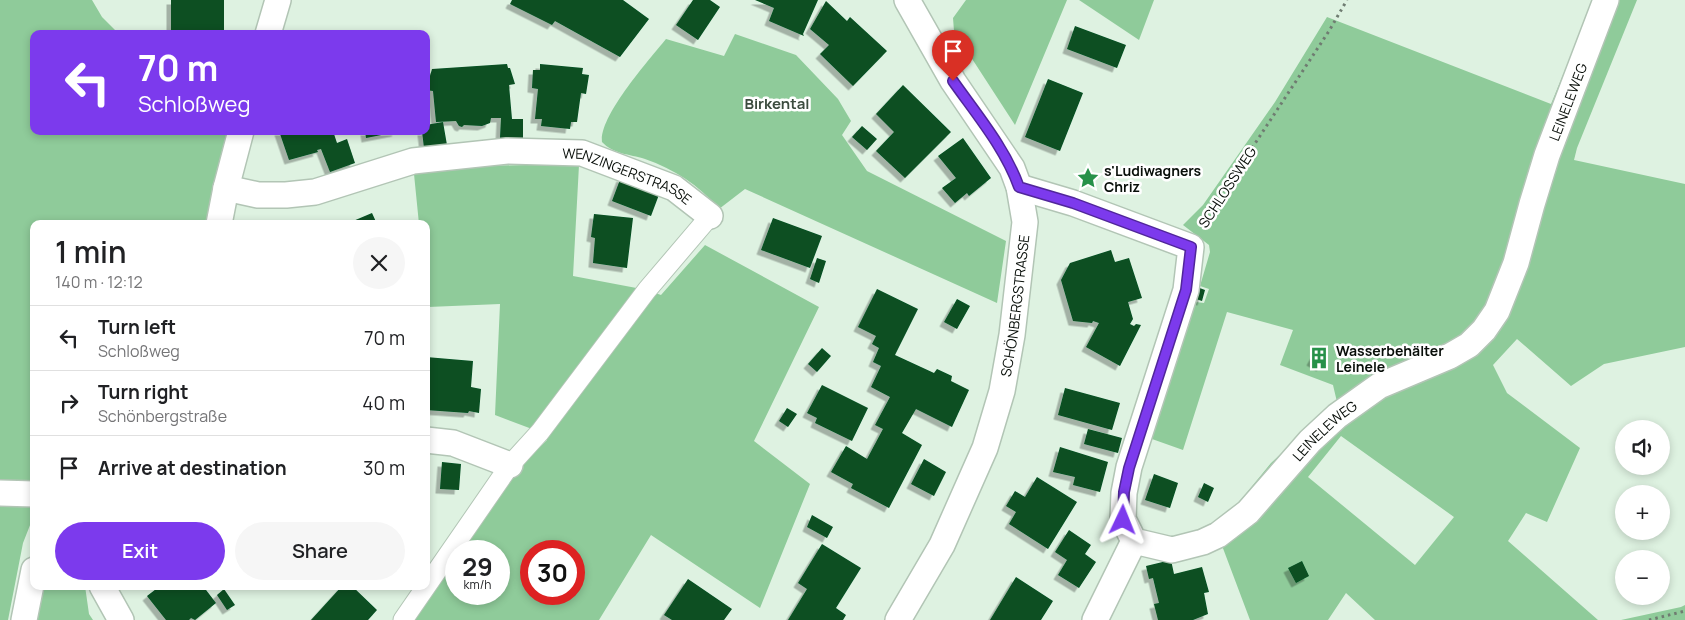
<!DOCTYPE html>
<html lang="en">
<head>
<meta charset="utf-8">
<style>
	:root { --surface:#fff; --page:#f6f6f6; --text:#202124; --muted:#757577; --line:#e0e0e0; --accent:#7c3aed }
	body { margin:0; font-family:Manrope,sans-serif; background:var(--page); color:var(--text); height:100vh; display:flex; flex-direction:column; font-size:19px; white-space:nowrap }
	* { box-sizing:border-box; margin:0 }
	p { font-size:16px; color:var(--muted) }
	.icon { flex:none; width:28px; height:28px; fill:none; stroke:currentColor; stroke-width:2; stroke-linecap:round; stroke-linejoin:round }
	.map { position:relative; flex:1; overflow:hidden }
	.details { position:absolute; left:30px; top:220px; width:400px; height:370px; display:flex; flex-direction:column; background:var(--surface); border-radius:10px; box-shadow:0 2px 8px #0003 }
	.details>* { flex:none }
	.guide { position:absolute; left:30px; top:30px; width:400px; height:105px; border-radius:10px; box-shadow:0 2px 8px #0003; background:#7c3aed; color:#fff; overflow:hidden }
	.controls { position:absolute; left:1615px; top:420px; display:grid; gap:10px }
	.controls a { display:grid; place-items:center; width:55px; height:55px; border-radius:50%; background:var(--surface); box-shadow:0 2px 8px #0003; font-size:25px }
	.speed { position:absolute; left:445px; top:540px; display:flex; gap:10px; font-size:25px; font-weight:700; text-align:center }
	.speed>* { display:grid; place-content:center; width:65px; height:65px; border-radius:50%; background:var(--surface); box-shadow:0 2px 8px #0003; line-height:1 }
	.speed small { font-size:12px; font-weight:400 }
	.speed .limit { border:8px solid #d22; background:#fff; color:#111 }
	.pin { position:absolute; display:grid; place-items:center; width:42px; height:42px; color:#fff; margin:-51px -21px; border-radius:50% 50% 50% 0; rotate:-45deg; box-shadow:0 0 5px #0007 }
	.pin .icon { rotate:45deg }
	.me { position:absolute; width:55px; margin:-28px; rotate:2deg; stroke-linejoin:round; filter:drop-shadow(0 0 4px #0008) }
	.turn { display:flex; align-items:center; gap:18px; height:105px; padding:0 25px; font-size:22px }
	.turn .icon { width:65px; height:65px; stroke-width:2.5 }
	.turn b { display:block; font-size:35px; line-height:42px }
	.round { display:grid; place-items:center; flex:none; width:52px; height:52px; border-radius:26px; background:var(--page) }
	.headline { display:flex; align-items:center; justify-content:space-between; height:85px; padding:0 25px }
	h1 { font-size:30px; font-weight:600; line-height:38px }
	.button { display:flex; gap:10px; margin-top:auto; padding:10px 25px }
	.button a { flex:1; height:58px; border-radius:30px; background:var(--accent); color:#fff; font-size:20px; font-weight:600; line-height:58px; text-align:center }
	.button a+a { background:var(--page); color:var(--text) }
	ul { padding:0; list-style:none }
	li { display:flex; align-items:center; gap:15px; height:65px; padding:0 25px; border-top:1px solid var(--line) }
	li div { flex:1 }
	li b { display:block; font-size:19px }
	li em { font-style:normal }
	.map>svg:first-child { display:block }
	.green { fill:#8fcb9a; fill-rule:evenodd }
	.building { fill:#075022; filter:url(#shadow) }
	.lines { fill:none; stroke-linecap:round; stroke-linejoin:round }
	.pedestrian-casing { stroke:#b2c5b5; stroke-width:21 }
	.minor-casing { stroke:#b2c5b5; stroke-width:28 }
	.path { stroke:#6f7c71; stroke-width:3; stroke-dasharray:2.5 4; stroke-linecap:butt }
	.pedestrian { stroke:#fff; stroke-width:19 }
	.minor { stroke:#fff; stroke-width:25 }
	.route-casing { stroke:#51269a; stroke-width:12 }
	.route { stroke:#7c3aed; stroke-width:9 }
	.labels { text-anchor:middle; dominant-baseline:central; stroke-width:5; stroke-linejoin:round; paint-order:stroke }
	.street-label { font-size:14px; fill:#080e09; stroke:#fff }
	.poi-label { font-size:14px; font-weight:bold; fill:#080e09; stroke:#fff; text-anchor:start }
	.neighbourhood-label { font-size:15px; font-weight:bold; fill:#3c4c3f; stroke:#fff }
</style>
</head>
<body>
<div class="map">
<svg width="1685" height="620" viewBox="0 0 1685 620">
	<defs>
		<filter id="shadow"><feDropShadow dx="-4.5" dy="4.5" stdDeviation="0" flood-color="#0004"/></filter>
	</defs>
	<rect width="100%" height="100%" fill="#def2e1"/>
	<!-- green -->
	<path class="green" d="M 0,0 L 92,0 L 102,17 L 119,34 L 34,34 L 34,131 L 230,131 L 209,224 L 34,224 L 34,515 L 23,543 L 8,620 L 0,620 Z
		M 966,0 L 1067,0 L 1015,125 L 954,31 L 953,18 Z
		M 1079,0 L 1154,0 L 1139,40 Z
		M 1594,0 L 1637,0 L 1577,148 L 1574,160 L 1685,184 L 1685,347 L 1604,364 L 1571,386 L 1517,339 L 1493,365 L 1507,393 L 1580,448 L 1547,522 L 1526,513 L 1508,541 L 1598,620 L 1375,620 L 1346,593 L 1328,620 L 1250,620 L 1218,535 L 1221,517 L 1231,512 L 1271,463 L 1337,402 L 1333,385 L 1280,365 L 1293,330 L 1227,312 L 1183,450 L 1152,439 L 1196,302 L 1204,303 L 1209,289 L 1200,286 L 1210,252 L 1209,245 L 1183,225 L 1203,205 L 1275,102 L 1327,17 L 1551,104 ZM 1341,436 L 1454,517 L 1415,565 L 1308,477 Z
		M 735,34 L 796,55 L 838,99 L 851,121 L 842,135 L 867,171 L 1006,241 L 997,303 L 745,189 L 719,209 C 699,185 674,169 645,159 C 629,154 613,154 602,142 C 599,116 649,60 666,39 L 724,56 Z
		M 526,165 L 579,165 L 573,276 L 647,290 L 661,295 L 705,245 L 819,307 L 754,441 L 810,484 L 760,608 L 651,535 L 599,620 L 414,620 L 456,556 L 456,594 L 499,594 L 499,551 L 460,551 L 515,472 L 547,440 L 540,432 L 495,415 L 500,304 L 428,307 L 426,290 L 426,224 L 419,224 L 414,174 L 481,166 ZM 531,551 L 574,551 L 574,594 L 531,594 Z
		M 43,586 L 85,586 L 89,614 L 93,620 L 35,620 Z
		M 1685,605 L 1685,620 L 1621,620 L 1681,607 Z"/>
	<!-- building -->
	<path class="building" d="M 171,0 L 224,0 L 224,34 L 171,34 Z
		M 512,0 L 623,0 L 649,19 L 620,57 L 555,21 L 552,25 L 510,4 Z
		M 693,0 L 710,0 L 720,7 L 698,40 L 676,25 Z
		M 755,0 L 818,0 L 803,34 L 804,36 L 769,21 L 774,8 Z
		M 826,1 L 847,21 L 850,17 L 887,51 L 853,86 L 820,54 L 829,45 L 810,29 Z
		M 1075,26 L 1126,45 L 1117,68 L 1067,49 Z
		M 507,64 L 508,68 L 510,68 L 515,84 L 509,85 L 512,119 L 523,119 L 523,139 L 500,138 L 501,118 L 491,118 L 490,123 L 482,126 L 464,125 L 462,127 L 459,126 L 456,121 L 436,122 L 433,91 L 426,90 L 432,69 Z
		M 540,64 L 583,68 L 582,74 L 589,75 L 586,94 L 581,93 L 577,122 L 571,122 L 570,129 L 541,126 L 542,119 L 535,119 L 538,89 L 532,88 L 533,70 L 540,70 Z
		M 1048,79 L 1083,93 L 1060,151 L 1025,137 Z
		M 903,85 L 951,132 L 905,178 L 876,151 L 894,132 L 876,114 Z
		M 443,122 L 447,145 L 424,148 L 422,131 L 426,131 L 426,125 Z
		M 862,126 L 877,139 L 867,150 L 852,137 Z
		M 279,131 L 333,131 L 337,143 L 347,139 L 355,163 L 330,172 L 321,149 L 317,150 L 318,152 L 289,160 Z
		M 365,131 L 396,131 L 397,132 L 366,138 Z
		M 963,138 L 991,178 L 969,196 L 967,193 L 955,203 L 942,188 L 956,178 L 938,156 Z
		M 621,177 L 660,192 L 651,216 L 612,201 Z
		M 372,213 L 377,224 L 346,224 Z
		M 594,214 L 633,218 L 627,268 L 593,263 L 595,238 L 591,237 Z
		M 773,218 L 822,236 L 810,268 L 761,250 Z
		M 1111,250 L 1115,262 L 1129,258 L 1142,298 L 1128,302 L 1133,319 L 1130,324 L 1134,326 L 1136,324 L 1141,325 L 1120,366 L 1086,347 L 1099,323 L 1093,321 L 1092,323 L 1073,321 L 1061,280 L 1070,263 Z
		M 817,258 L 826,261 L 819,283 L 810,279 Z
		M 1197,287 L 1205,290 L 1202,301 L 1193,298 Z
		M 877,289 L 918,309 L 895,355 L 934,373 L 937,369 L 952,376 L 951,381 L 969,390 L 952,427 L 916,409 L 902,433 L 922,445 L 889,508 L 851,488 L 853,484 L 831,472 L 846,446 L 867,459 L 883,429 L 875,425 L 890,397 L 871,387 L 881,366 L 873,362 L 879,348 L 872,344 L 876,336 L 858,327 Z
		M 957,299 L 970,306 L 957,329 L 944,322 Z
		M 822,348 L 831,356 L 817,372 L 808,364 Z
		M 1317,350 L 1327,355 L 1321,367 L 1311,361 Z
		M 426,357 L 473,361 L 471,387 L 481,389 L 479,413 L 469,411 L 468,413 L 426,410 Z
		M 822,385 L 868,408 L 852,441 L 815,423 L 817,418 L 807,413 Z
		M 1065,388 L 1120,403 L 1112,430 L 1058,415 Z
		M 787,408 L 797,414 L 788,427 L 779,421 Z
		M 1088,429 L 1122,438 L 1118,453 L 1084,444 Z
		M 1060,447 L 1108,462 L 1100,492 L 1073,485 L 1075,477 L 1053,472 Z
		M 924,459 L 946,472 L 934,496 L 911,484 Z
		M 442,462 L 461,464 L 459,490 L 440,489 Z
		M 1154,474 L 1178,483 L 1170,508 L 1145,500 Z
		M 1037,477 L 1077,502 L 1048,549 L 1009,524 L 1016,512 L 1006,506 L 1015,491 L 1025,497 Z
		M 1204,483 L 1214,488 L 1208,502 L 1198,497 Z
		M 812,515 L 833,527 L 827,538 L 807,527 Z
		M 1069,530 L 1091,545 L 1085,554 L 1096,562 L 1079,588 L 1058,575 L 1067,560 L 1055,552 Z
		M 822,544 L 861,568 L 836,608 L 846,615 L 843,620 L 788,620 L 807,589 L 798,583 Z
		M 1171,560 L 1174,574 L 1202,567 L 1209,592 L 1204,593 L 1208,614 L 1193,620 L 1158,620 L 1154,604 L 1159,603 L 1153,578 L 1149,579 L 1146,566 Z
		M 1302,561 L 1309,576 L 1296,583 L 1288,568 Z
		M 1016,577 L 1053,601 L 1041,620 L 990,620 Z
		M 688,579 L 732,609 L 724,620 L 672,620 L 664,615 Z
		M 160,586 L 203,586 L 216,603 L 195,620 L 191,618 L 189,620 L 166,620 L 147,596 Z
		M 342,586 L 352,586 L 377,610 L 368,620 L 311,620 Z
		M 224,589 L 235,605 L 227,610 L 217,595 Z"/>
	<g class="lines">
		<!-- pedestrian casing -->
		<g class="pedestrian-casing">
			<path id="pedestrian" d="M 403,620 L 510,465 L 540,432 L 647,290 L 710,216"/>
		</g>
		<!-- minor casing -->
		<g class="minor-casing">
			<g id="minor">
				<path d="M 268,34 L 278,0"/>
				<path id="s1" d="M 1019,187 L 1073,203 L 1191,247 L 1186,290 L 1129,467 L 1124,493 L 1123,519 L 1134,541 L 1172,550 L 1203,542 L 1218,535 L 1248,512 L 1310,441 L 1337,416 L 1379,386 L 1450,356 L 1469,345 L 1484,330 L 1497,311 L 1516,263 L 1532,204 L 1547,155 L 1606,0"/>
				<path id="s2" d="M 226,188 L 258,195 L 286,195 L 315,192 L 413,161 L 507,151 L 582,153 L 674,188 L 710,216"/>
				<path d="M 219,224 L 226,188 L 241,131"/>
				<path d="M 426,440 L 453,443 L 510,465"/>
				<path d="M 0,493 L 34,494"/>
				<path d="M 102,586 L 121,620"/>
				<path d="M 24,620 L 34,570"/>
				<path id="s3" d="M 898,620 L 942,545 L 985,448 L 1002,391 L 1012,335 L 1025,222 L 1019,187 L 1012,168 L 953,81 L 907,0"/>
				<path d="M 1095,620 L 1134,541"/>
			</g>
		</g>
		<!-- path -->
		<path class="path" d="M 1202,224 L 1329,31 L 1347,0
			M 1649,620 L 1685,611"/>
		<!-- pedestrian -->
		<use href="#pedestrian" class="pedestrian"/>
		<!-- minor -->
		<use href="#minor" class="minor"/>
	</g>
	<g class="lines">
		<!-- route casing -->
		<g class="route-casing">
			<path id="route" d="M 953,81 C 977,115 1005,148 1019,187 L 1073,203 L 1191,247 L 1186,290 L 1129,468 L 1124,492 L 1123,520"/>
		</g>
		<!-- route -->
		<use href="#route" class="route"/>
	</g>
	<!-- icons -->
	<defs>
		<g id="sight-bare" transform="scale(1.725)"><path d="M0-6L1.8-2.2L6-1.7L2.9 1.2L3.7 5.4L0 3.3L-3.7 5.4L-2.9 1.2L-6-1.7L-1.8-2.2Z" fill="#279149" stroke="#fff" stroke-width="2.5" paint-order="stroke"/></g>
		<g id="building-bare" transform="scale(1.725)"><path d="M-4-6H4V6H1V3H-1V6H-4ZM-2.5-4.3h1.7v1.8h-1.7ZM.8-4.3h1.7v1.8H.8ZM-2.5-1h1.7V.8h-1.7ZM.8-1h1.7V.8H.8Z" fill="#279149" stroke="#fff" stroke-width="2.5" paint-order="stroke"/></g>
	</defs>
	<g fill-rule="evenodd">
		<use href="#sight-bare" x="1088" y="178"/>
		<use href="#building-bare" x="1319" y="358"/>
	</g>
	<g class="labels">
		<!-- street labels -->
		<g class="street-label">
			<text stroke="none"><textPath href="#s1" startOffset="1161">LEINELEWEG</textPath></text>
			<text stroke="none"><textPath href="#s2" startOffset="412">WENZINGERSTRASSE</textPath></text>
			<text transform="translate(1227 187) rotate(-57)">SCHLOSSWEG</text>
			<text stroke="none"><textPath href="#s3" startOffset="339">SCHÖNBERGSTRASSE</textPath></text>
			<text stroke="none"><textPath href="#s1" startOffset="726">LEINELEWEG</textPath></text>
		</g>
		<!-- poi labels -->
		<g class="poi-label">
			<text x="1104" y="170">s'Ludiwagners<tspan x="1104" dy="16">Chriz</tspan></text>
			<text x="1336" y="350">Wasserbehälter<tspan x="1336" dy="16">Leinele</tspan></text>
		</g>
		<!-- neighbourhood labels -->
		<g class="neighbourhood-label">
			<text x="777" y="103">Birkental</text>
		</g>
	</g>
</svg>
<div class="controls">
<a><svg class="icon" aria-label="sound" viewBox="0 0 24 24"><path d="M4 9h4l5-4v14l-5-4H4zM17 9q2 3 0 6"/></svg></a>
<a>+</a>
<a>−</a>
</div>
<div class="speed"><div>29<small>km/h</small></div><div class="limit">30</div></div>
<div class="pin" style="left:953px;top:81px;background:#d93025"><svg class="icon" aria-label="arrive" viewBox="0 0 24 24"><path d="M6 21V4h12l-3 4 3 4H6"/></svg></div>
<svg class="me" style="left:1123px;top:520px" viewBox="-20 -20 40 40"><path d="M0-17L14 15 0 8-14 15z" fill="#7c3aed" stroke="#fff" stroke-width="4"/></svg>
<div class="guide">
<div class="turn"><svg class="icon" aria-label="left" viewBox="0 0 24 24"><path d="M17 20v-9H6M10 6l-5 5 5 5"/></svg><div><b>70 m</b>Schloßweg</div></div>
</div>
<section class="details">
<div class="headline"><div><h1>1 min</h1><p>140 m · 12:12</p></div><a class="round"><svg class="icon" aria-label="close" viewBox="0 0 24 24"><path d="M6 6l12 12M18 6L6 18"/></svg></a></div>
<ul>
<li><svg class="icon" aria-label="left" viewBox="0 0 24 24"><path d="M17 20v-9H6M10 6l-5 5 5 5"/></svg><div><b>Turn left</b><p>Schloßweg</p></div><em>70 m</em></li>
<li><svg class="icon" aria-label="right" viewBox="0 0 24 24"><path d="M7 20v-9h11M14 6l5 5-5 5"/></svg><div><b>Turn right</b><p>Schönbergstraße</p></div><em>40 m</em></li>
<li><svg class="icon" aria-label="arrive" viewBox="0 0 24 24"><path d="M6 21V4h12l-3 4 3 4H6"/></svg><div><b>Arrive at destination</b></div><em>30 m</em></li>
</ul>
<div class="button"><a>Exit</a><a>Share</a></div>
</section>
</div>
</body>
</html>
